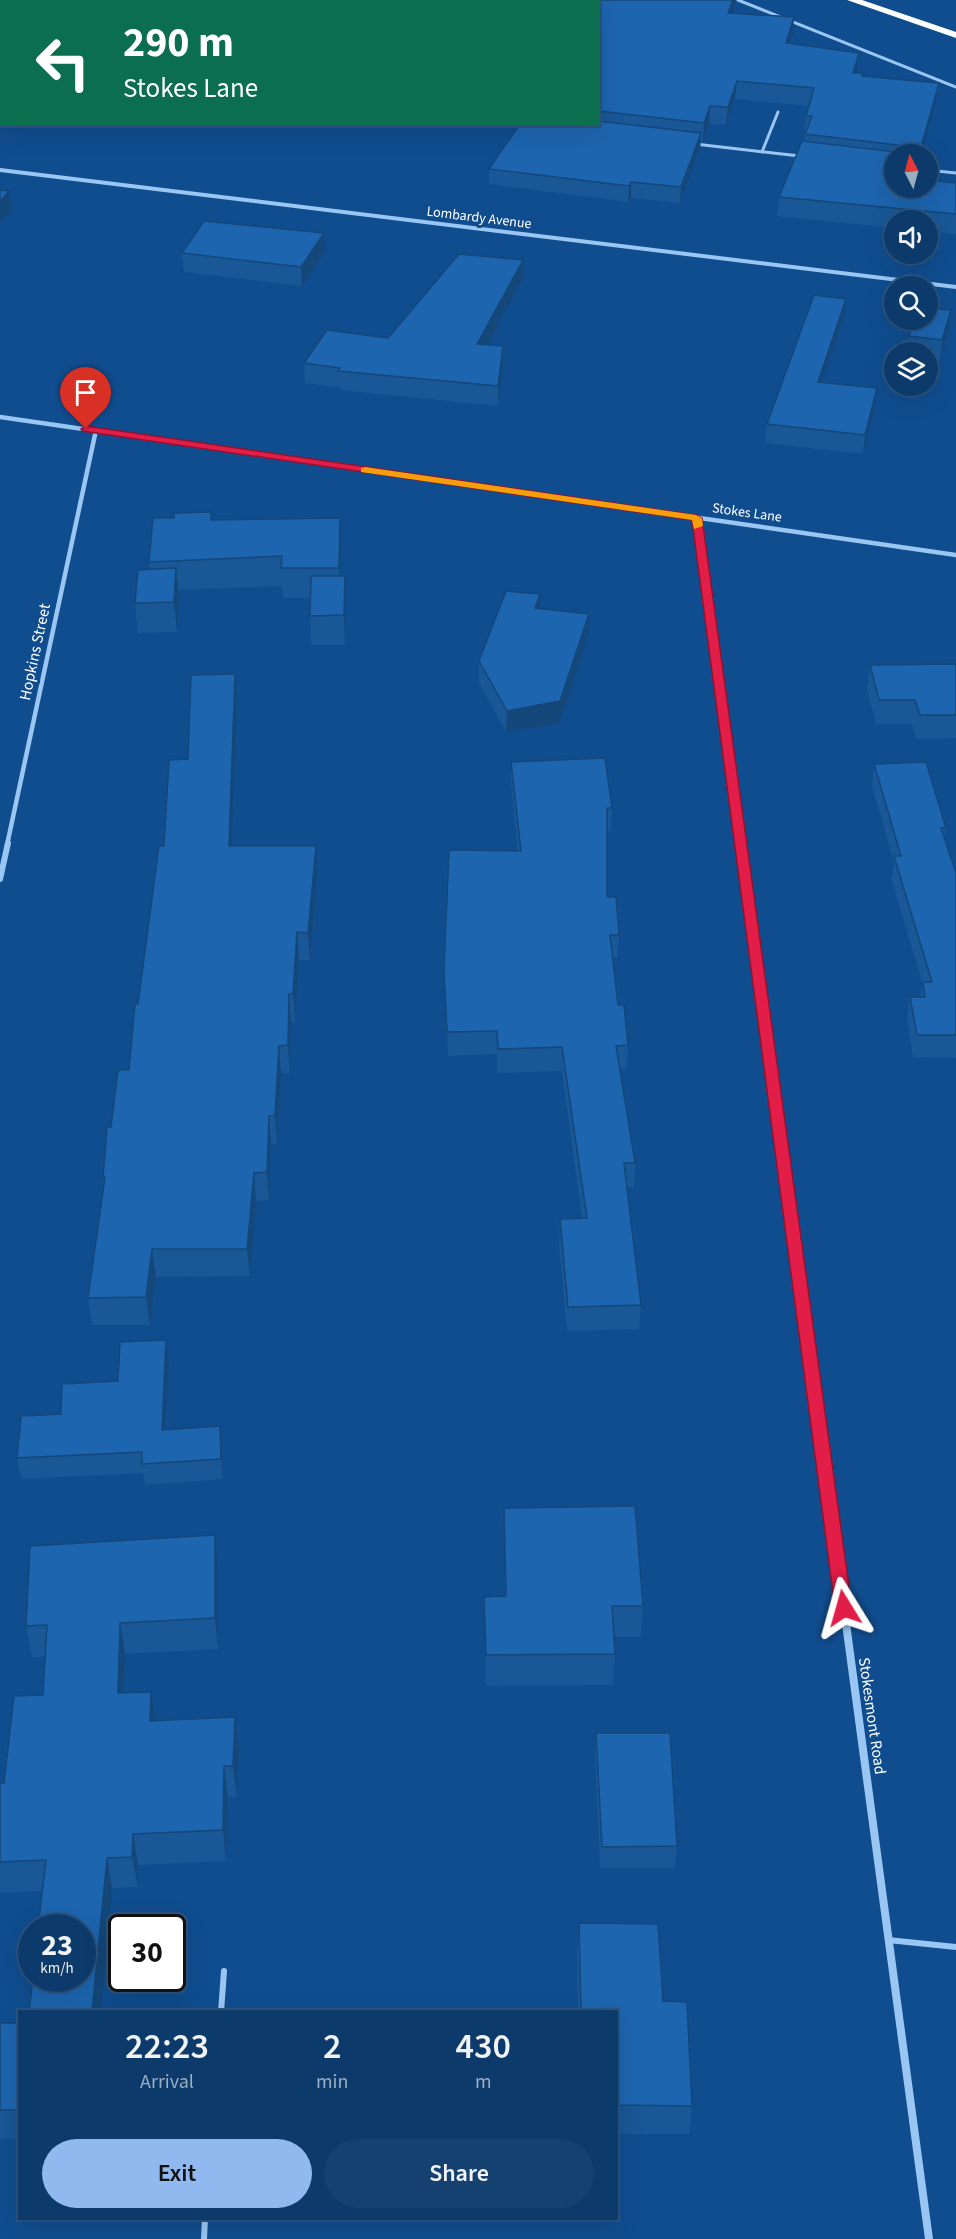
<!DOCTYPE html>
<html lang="en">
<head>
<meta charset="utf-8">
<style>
	:root { --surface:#0c3a6b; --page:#154171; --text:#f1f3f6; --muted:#9aadc1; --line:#2c547e; --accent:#90b9f0 }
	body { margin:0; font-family:"Source Sans 3",sans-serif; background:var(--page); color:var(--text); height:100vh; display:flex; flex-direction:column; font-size:22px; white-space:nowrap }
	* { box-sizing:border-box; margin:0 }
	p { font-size:20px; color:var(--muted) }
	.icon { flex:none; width:33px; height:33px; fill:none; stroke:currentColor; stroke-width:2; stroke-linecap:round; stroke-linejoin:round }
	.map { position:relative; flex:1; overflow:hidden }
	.panel { position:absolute; left:18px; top:2010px; width:600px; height:210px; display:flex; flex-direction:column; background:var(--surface); border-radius:0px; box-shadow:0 6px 24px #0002,0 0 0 2px var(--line) }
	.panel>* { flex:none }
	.banner { position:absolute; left:0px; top:0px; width:600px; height:126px; box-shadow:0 6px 24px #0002,0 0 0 2px var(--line); background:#0b6e4f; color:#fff; overflow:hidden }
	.needle { width:39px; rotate:354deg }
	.controls { position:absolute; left:884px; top:144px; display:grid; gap:12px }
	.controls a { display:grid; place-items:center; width:54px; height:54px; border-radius:50%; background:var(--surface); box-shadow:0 6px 24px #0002,0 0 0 2px var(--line); font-size:30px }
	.speed { position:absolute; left:18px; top:1914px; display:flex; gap:12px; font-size:30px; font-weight:700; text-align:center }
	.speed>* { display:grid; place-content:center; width:78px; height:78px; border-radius:50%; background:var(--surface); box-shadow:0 6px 24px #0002,0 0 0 2px var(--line); line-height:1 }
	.speed small { font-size:15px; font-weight:400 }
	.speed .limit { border:3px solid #111; border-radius:9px; background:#fff; color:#111 }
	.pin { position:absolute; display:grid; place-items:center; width:51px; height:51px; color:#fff; margin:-62px -26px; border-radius:50% 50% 50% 0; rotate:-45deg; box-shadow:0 0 6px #0007 }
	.pin .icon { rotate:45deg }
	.me { position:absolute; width:66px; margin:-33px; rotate:352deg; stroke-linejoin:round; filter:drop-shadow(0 0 4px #0008) }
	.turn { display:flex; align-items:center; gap:21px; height:126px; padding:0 24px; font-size:27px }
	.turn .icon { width:78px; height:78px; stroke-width:2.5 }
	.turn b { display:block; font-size:42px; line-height:51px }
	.eta { display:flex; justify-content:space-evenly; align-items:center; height:102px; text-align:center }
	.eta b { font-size:36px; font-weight:600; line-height:42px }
	.cta { display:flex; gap:12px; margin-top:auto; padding:12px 24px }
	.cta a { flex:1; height:69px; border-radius:36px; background:var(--accent); color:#111; font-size:24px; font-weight:600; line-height:69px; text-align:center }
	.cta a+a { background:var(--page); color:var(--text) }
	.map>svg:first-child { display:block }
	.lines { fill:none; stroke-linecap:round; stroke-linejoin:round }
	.lane-far1 { stroke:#9ac6f3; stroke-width:3 }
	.lane { stroke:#9ac6f3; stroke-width:6 }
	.street-far3 { stroke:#9ac6f3; stroke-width:4 }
	.street-far2 { stroke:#9ac6f3; stroke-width:4.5 }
	.street-far1 { stroke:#9ac6f3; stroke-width:6 }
	.street { stroke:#9ac6f3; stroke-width:8 }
	.highway { fill:#fff; fill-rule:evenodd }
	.wall { fill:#195796 }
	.shaded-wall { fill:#14477a }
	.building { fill:#1d65af; stroke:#14477a; stroke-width:1.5 }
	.route { fill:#e11d48; stroke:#92132f; stroke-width:1.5 }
	.slow { fill:#f59e0b }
	.labels { text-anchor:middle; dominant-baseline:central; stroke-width:6; stroke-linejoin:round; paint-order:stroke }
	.far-street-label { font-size:14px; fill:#fff; stroke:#104d8f }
	.street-label { font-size:16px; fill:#fff; stroke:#104d8f }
</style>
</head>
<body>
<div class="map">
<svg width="956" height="2239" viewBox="0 0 956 2239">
	<rect width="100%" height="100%" fill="#104d8f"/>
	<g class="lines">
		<!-- lane-far1 -->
		<path class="lane-far1" d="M 738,0 L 956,87
			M 409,2 L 413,0
			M 695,144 L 800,156
			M 762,152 L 778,112
			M 927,170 L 956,173"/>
		<!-- lane -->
		<path class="lane" d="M 888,1940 L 956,1947
			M 221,2012 L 224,1971
			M 204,2239 L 205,2218"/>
		<!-- street-far3 -->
		<path class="street-far3" d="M 0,170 L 956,287"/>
		<!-- street-far2 -->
		<path class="street-far2" d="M 0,417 L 956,555
			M 696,518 L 740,845
			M 7,845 L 96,430"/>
		<!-- street-far1 -->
		<path class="street-far1" d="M 740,843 L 823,1455
			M 0,879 L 8,843"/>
		<!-- street -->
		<path class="street" d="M 823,1453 L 929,2239"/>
		<!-- highway -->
		<path class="highway" d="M 847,0 L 862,0 L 956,32 L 956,38 Z"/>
	</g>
	<!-- wall -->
	<path class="wall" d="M 0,0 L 2,2 L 2,51 L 0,51 Z
		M 598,2 L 735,7 L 733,13 L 793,35 L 790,44 L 857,71 L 857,73 L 863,76 L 939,83 L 936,101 L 894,188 L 956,183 L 956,234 L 927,231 L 927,220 L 894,220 L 894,228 L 777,216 L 779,197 L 804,142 L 806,116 L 809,106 L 735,99 L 726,125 L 709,124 L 703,141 L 701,141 L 700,148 L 680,203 L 631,198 L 628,202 L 489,184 L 489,169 L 598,124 Z
		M 325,252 L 302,286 L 184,272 L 182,253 Z
		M 523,279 L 487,345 L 503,366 L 498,406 L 339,390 L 339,387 L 305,383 L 304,363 L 388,338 Z
		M 844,317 L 822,382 L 875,407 L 863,454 L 765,443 L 767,424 Z
		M 949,330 L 940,360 L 927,358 L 927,352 L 907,352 L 909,336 Z
		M 211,512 L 212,520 L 340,518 L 341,547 L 341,576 L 346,606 L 345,645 L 311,645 L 310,616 L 310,598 L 283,598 L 282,586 L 178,590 L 179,598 L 177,632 L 138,633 L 135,603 L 150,569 L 149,562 L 174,518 Z
		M 540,594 L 540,608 L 588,635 L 560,723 L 506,732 L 479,683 L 479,661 Z
		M 956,664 L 956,738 L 916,739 L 912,724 L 876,724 L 867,688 L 870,665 Z
		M 237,700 L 232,846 L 317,873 L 310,960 L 299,960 L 295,1022 L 291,1022 L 290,1073 L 281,1073 L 277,1144 L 271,1144 L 269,1200 L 256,1201 L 250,1276 L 156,1277 L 150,1325 L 92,1325 L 88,1298 L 104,1186 L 103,1178 L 111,1127 L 129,1070 L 138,1004 L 164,846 L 188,759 Z
		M 511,762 L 612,808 L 611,831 L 607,831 L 607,897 L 619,935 L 617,958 L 612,958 L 618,1005 L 628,1045 L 627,1069 L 620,1069 L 635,1163 L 634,1187 L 627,1187 L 641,1305 L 639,1329 L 567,1331 L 559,1243 L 560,1219 L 582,1218 L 562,1071 L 497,1073 L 497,1054 L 448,1056 L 444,970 L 518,851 L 511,785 Z
		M 874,764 L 946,828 L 945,839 L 956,873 L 956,1058 L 913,1057 L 907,1019 L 910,997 L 921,997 L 923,985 L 891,878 L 894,862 L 872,786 Z
		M 166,1340 L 169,1361 L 165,1429 L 220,1426 L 222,1447 L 223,1479 L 145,1485 L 143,1473 L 21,1479 L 17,1458 L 61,1414 L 118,1381 Z
		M 504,1508 L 643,1606 L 641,1637 L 614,1637 L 615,1654 L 613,1685 L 486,1686 L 484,1597 L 505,1596 Z
		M 218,1567 L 218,1649 L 125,1654 L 124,1693 L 151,1692 L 155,1720 L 235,1717 L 239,1748 L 237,1797 L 228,1797 L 226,1861 L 138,1865 L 138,1887 L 112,1888 L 101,2012 L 29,2012 L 43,1891 L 0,1893 L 0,1783 L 4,1783 L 43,1695 L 45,1657 L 32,1657 L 26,1626 Z
		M 596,1733 L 677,1846 L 675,1868 L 600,1868 L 595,1755 Z
		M 579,1923 L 663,2001 L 692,2106 L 689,2134 L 616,2134 L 616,2012 L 578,2012 L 577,1953 Z
		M 0,2023 L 20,2023 L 20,2139 L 0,2139 Z"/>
	<!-- shaded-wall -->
	<path class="shaded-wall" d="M 733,0 L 736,0 L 735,7 L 727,30 L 728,13 Z
		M 794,17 L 793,35 L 784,61 L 786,43 Z
		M 859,53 L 857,71 L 851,91 L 853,73 Z
		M 737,81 L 735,99 L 726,125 L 728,107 Z
		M 939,83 L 936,101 L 922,154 L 919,154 Z
		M 710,106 L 709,124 L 703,141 L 704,123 Z
		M 701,133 L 700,148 L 680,203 L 681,187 Z
		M 631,182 L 631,198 L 628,202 L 629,186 Z
		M 9,191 L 12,210 L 0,223 L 0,202 Z
		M 324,233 L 325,252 L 302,286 L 301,267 Z
		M 523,260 L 523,279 L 477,363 L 477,344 Z
		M 846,299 L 844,317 L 816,400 L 818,382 Z
		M 951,310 L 949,330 L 940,360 L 942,340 Z
		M 503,346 L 503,366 L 498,406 L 498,386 Z
		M 877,388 L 875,407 L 863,454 L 865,435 Z
		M 340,518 L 341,547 L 340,597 L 339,568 Z
		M 176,568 L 179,598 L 177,632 L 174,602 Z
		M 345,576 L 346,606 L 345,645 L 344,615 Z
		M 540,594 L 540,615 L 535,608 Z
		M 589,614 L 588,635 L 560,723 L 506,732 L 507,711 Z
		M 235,674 L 237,700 L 231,873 L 229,846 Z
		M 316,846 L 317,873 L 310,960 L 308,933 Z
		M 297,932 L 299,960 L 295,1022 L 293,994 Z
		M 289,994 L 291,1022 L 290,1073 L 288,1045 Z
		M 279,1046 L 281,1073 L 277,1144 L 275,1116 Z
		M 269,1116 L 271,1144 L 269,1200 L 267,1172 Z
		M 254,1173 L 256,1201 L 250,1276 L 247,1249 Z
		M 152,1249 L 156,1277 L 150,1325 L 146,1297 Z
		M 166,1340 L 169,1361 L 164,1450 L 162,1430 Z
		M 220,1426 L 222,1447 L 223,1479 L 221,1459 Z
		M 215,1535 L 218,1567 L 218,1649 L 215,1618 Z
		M 120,1623 L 125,1654 L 123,1724 L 118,1693 Z
		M 151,1692 L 156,1723 L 150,1721 Z
		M 235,1717 L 239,1748 L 237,1797 L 233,1766 Z
		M 224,1766 L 228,1797 L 226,1861 L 223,1830 Z
		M 133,1834 L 138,1865 L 138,1887 L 132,1857 Z
		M 107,1858 L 112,1888 L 101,2012 L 92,2012 Z"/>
	<!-- building -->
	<path class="building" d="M 0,0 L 239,0 L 254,2 L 2,2 L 2,34 L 0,34 Z
		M 598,0 L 733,0 L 728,13 L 794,17 L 786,43 L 859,53 L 853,73 L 863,73 L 862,76 L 939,83 L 919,154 L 894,154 L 894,188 L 927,188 L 927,180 L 956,183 L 956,214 L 779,197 L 802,141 L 896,152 L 900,147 L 897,145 L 805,134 L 812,116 L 806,116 L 814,88 L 737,81 L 728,107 L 710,106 L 704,123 L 598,111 Z
		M 598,121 L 701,133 L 681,187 L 631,182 L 629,186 L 489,169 L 520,124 L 598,124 Z
		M 0,190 L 9,191 L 0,202 Z
		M 204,221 L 324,233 L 301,267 L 182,253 Z
		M 459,254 L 523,260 L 477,344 L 503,346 L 498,386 L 338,371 L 340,368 L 304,363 L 327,330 L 388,338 Z
		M 814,295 L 846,299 L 818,382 L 877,388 L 865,435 L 767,424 Z
		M 927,308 L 951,310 L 942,340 L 909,336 L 914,320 L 927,320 Z
		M 211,512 L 211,520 L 340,518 L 339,568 L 281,568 L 282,556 L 149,562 L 153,518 L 174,518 L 174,513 Z
		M 176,568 L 174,602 L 135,603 L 138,570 Z
		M 311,576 L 345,576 L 344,615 L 310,616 Z
		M 506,591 L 540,594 L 535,608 L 589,614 L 560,701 L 507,711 L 479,661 Z
		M 956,664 L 956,715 L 920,715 L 915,700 L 879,700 L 870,665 Z
		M 235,674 L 229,846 L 316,846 L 308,933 L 297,932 L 293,994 L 289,994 L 288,1045 L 279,1046 L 275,1116 L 269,1116 L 267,1172 L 254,1173 L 247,1249 L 152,1249 L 146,1297 L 88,1298 L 105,1177 L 103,1178 L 107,1127 L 111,1127 L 118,1070 L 129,1070 L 135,1004 L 138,1004 L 159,846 L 164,846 L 169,760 L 188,759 L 191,675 Z
		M 605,758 L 612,808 L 607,808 L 607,897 L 616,897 L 619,935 L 610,935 L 618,1005 L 624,1005 L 628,1045 L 616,1046 L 635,1163 L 624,1163 L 641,1305 L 568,1307 L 560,1219 L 587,1218 L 562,1047 L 498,1049 L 497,1031 L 447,1032 L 444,970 L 449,850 L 521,851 L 511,762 Z
		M 926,762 L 946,828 L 941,828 L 956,873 L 956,1035 L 917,1035 L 910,997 L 925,997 L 923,982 L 932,982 L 894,856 L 901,856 L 874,764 Z
		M 166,1340 L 162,1430 L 220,1426 L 221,1459 L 142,1464 L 142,1452 L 17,1458 L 21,1416 L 61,1414 L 62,1384 L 118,1381 L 120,1342 Z
		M 635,1506 L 643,1606 L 612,1606 L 615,1654 L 486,1655 L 484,1597 L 506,1596 L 504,1508 Z
		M 215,1535 L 215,1618 L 120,1623 L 118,1693 L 151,1692 L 150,1721 L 235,1717 L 233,1766 L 224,1766 L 223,1830 L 133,1834 L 132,1857 L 107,1858 L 92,2012 L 29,2012 L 33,1978 L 82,1978 L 82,1928 L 38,1928 L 46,1860 L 0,1862 L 0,1783 L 4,1783 L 14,1696 L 43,1695 L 47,1625 L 26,1626 L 30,1546 Z
		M 596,1733 L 670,1733 L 677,1846 L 602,1847 Z
		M 579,1923 L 658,1924 L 663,2001 L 687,2002 L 692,2106 L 616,2105 L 616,2012 L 581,2012 Z
		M 0,2023 L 20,2023 L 20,2110 L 0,2110 Z"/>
	<!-- route -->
	<path class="route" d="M 86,426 L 696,515 L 702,518 L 852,1608 L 849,1613 L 844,1615 L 838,1613 L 835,1608 L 692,520 L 82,431 L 81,429 Z"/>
	<!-- slow -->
	<path class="slow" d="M 365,467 L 696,515 L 702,518 L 703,526 L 694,529 L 692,520 L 361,472 L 361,468 Z"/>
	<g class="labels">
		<!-- far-street labels -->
		<g class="far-street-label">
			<text transform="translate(479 218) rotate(7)">Lombardy Avenue</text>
			<text transform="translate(747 513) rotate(8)">Stokes Lane</text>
		</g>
		<!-- street labels -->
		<g class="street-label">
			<text transform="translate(35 652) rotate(-78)">Hopkins Street</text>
			<text transform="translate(872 1716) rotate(82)">Stokesmont Road</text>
		</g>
	</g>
</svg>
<div class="controls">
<a><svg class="needle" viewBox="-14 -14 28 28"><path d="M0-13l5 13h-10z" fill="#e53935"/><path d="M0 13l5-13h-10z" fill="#9aadc1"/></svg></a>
<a><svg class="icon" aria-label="sound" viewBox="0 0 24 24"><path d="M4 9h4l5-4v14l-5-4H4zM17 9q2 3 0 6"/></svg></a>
<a><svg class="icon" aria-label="search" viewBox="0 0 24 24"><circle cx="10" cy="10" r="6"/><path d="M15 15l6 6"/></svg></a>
<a><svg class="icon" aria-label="layers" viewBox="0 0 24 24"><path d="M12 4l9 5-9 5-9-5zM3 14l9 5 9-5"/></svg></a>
</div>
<div class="speed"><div>23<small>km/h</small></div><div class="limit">30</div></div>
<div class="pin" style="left:86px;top:429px;background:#d93025"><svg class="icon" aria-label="arrive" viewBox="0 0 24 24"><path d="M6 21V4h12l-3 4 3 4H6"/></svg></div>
<svg class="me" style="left:844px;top:1608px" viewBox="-20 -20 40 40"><path d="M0-17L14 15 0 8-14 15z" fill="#e11d48" stroke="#fff" stroke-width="4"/></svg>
<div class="banner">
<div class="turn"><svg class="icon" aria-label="left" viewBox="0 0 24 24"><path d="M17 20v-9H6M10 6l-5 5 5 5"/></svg><div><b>290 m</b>Stokes Lane</div></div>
</div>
<section class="panel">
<div class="eta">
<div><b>22:23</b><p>Arrival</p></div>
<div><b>2</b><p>min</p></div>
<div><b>430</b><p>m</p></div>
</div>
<div class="cta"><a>Exit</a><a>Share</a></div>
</section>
</div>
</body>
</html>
